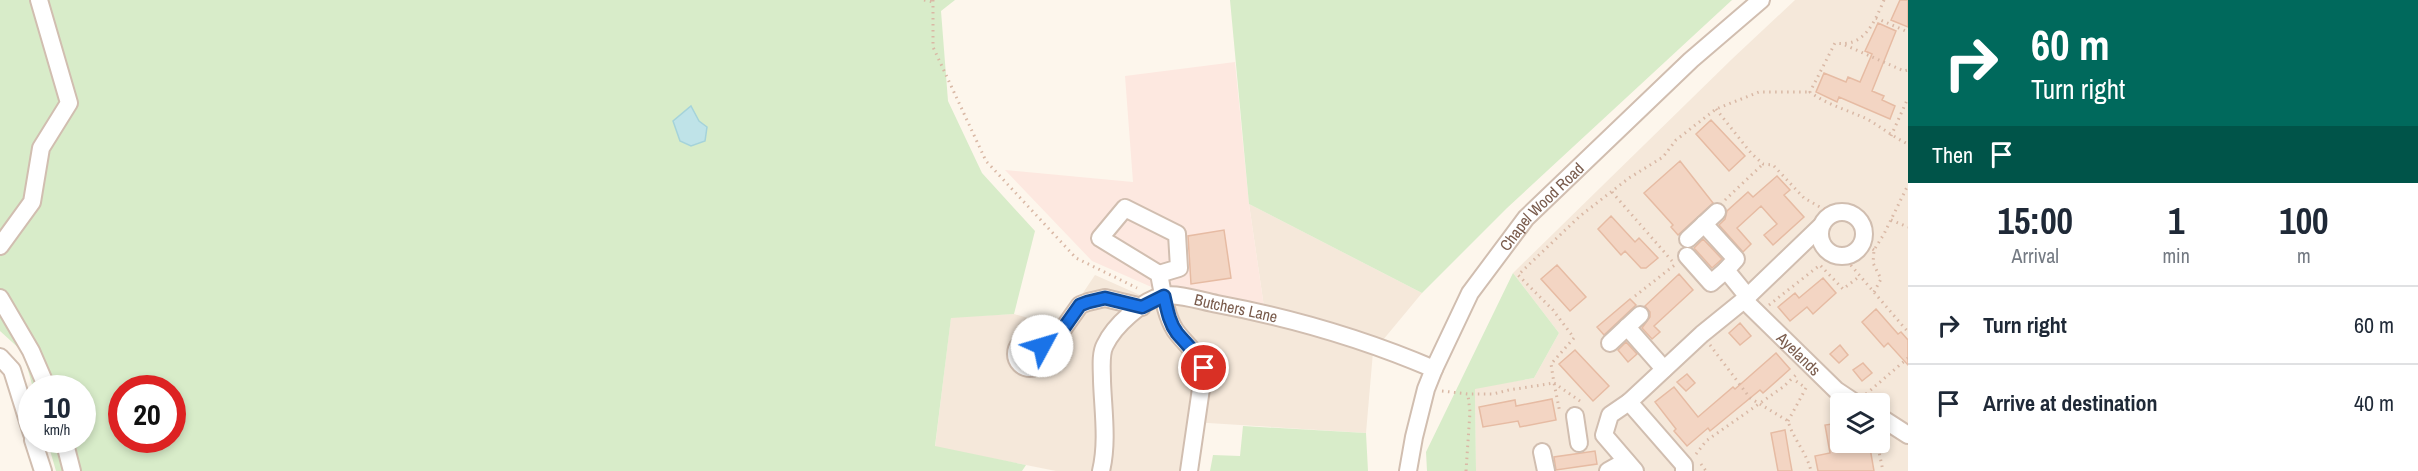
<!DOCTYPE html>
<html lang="en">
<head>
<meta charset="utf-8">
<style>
	:root { --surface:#fff; --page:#f2f2f3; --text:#1f2937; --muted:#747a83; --line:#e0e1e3 }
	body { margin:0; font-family:"Archivo Narrow",sans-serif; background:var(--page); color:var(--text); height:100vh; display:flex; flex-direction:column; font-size:22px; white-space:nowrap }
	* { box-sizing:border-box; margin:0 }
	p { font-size:20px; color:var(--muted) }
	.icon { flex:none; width:33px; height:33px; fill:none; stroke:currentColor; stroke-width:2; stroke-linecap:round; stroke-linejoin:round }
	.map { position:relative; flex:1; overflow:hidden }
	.drawer { display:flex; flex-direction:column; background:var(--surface); width:510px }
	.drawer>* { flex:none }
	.hud { background:#00695c; color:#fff; overflow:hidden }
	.tools { position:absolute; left:1830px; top:393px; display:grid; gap:12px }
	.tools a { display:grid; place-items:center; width:60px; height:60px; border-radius:6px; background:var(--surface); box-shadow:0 3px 9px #0003; font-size:30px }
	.speed { position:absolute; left:18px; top:375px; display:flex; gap:12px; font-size:30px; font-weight:700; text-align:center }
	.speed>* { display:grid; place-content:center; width:78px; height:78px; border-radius:50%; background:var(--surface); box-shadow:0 3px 9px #0003; line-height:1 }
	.speed small { font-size:15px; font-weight:400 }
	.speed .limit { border:9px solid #d22; background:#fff; color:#111 }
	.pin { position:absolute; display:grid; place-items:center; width:51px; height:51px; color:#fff; margin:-26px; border:3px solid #fff; border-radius:50%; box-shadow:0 2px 6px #0007 }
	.me { position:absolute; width:66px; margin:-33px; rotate:51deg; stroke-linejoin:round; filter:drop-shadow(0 0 4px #0008) }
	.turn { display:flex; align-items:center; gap:21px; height:126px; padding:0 24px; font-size:27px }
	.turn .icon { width:78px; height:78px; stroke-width:2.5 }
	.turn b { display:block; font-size:42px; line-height:51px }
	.then { display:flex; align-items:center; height:57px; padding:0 24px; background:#0003; gap:12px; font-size:22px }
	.eta { display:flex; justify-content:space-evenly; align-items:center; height:102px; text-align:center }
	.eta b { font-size:36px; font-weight:700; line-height:42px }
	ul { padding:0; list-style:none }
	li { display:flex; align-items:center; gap:18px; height:78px; padding:0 24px; border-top:2px solid var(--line) }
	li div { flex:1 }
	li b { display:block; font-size:22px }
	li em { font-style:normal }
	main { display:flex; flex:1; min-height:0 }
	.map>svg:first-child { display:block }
	.residential { fill:#f5e8da; fill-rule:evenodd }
	.commercial { fill:#fde8e0 }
	.green { fill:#d8ecc9; fill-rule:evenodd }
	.water { fill:#bfe3e8; stroke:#a5d3da; stroke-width:1.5 }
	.building { fill:#f3d5c3; stroke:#e6bba3; stroke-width:1.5 }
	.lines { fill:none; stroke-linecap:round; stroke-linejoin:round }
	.minor-casing { stroke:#d1beb0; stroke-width:20 }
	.path { stroke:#d9b8a5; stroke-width:3; stroke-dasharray:1.5 4.5; stroke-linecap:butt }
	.minor { stroke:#fff; stroke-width:16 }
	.route-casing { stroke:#114b97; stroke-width:15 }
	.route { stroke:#1a73e8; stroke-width:10 }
	.labels { text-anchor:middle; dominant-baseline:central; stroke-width:5; stroke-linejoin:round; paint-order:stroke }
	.street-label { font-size:16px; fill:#7a5c4d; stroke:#fffaf3 }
</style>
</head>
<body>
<main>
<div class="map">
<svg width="1908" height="471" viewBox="0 0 1908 471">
	<rect width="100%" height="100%" fill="#fdf6ec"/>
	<!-- residential -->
	<path class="residential" d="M 1795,0 L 1908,0 L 1908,471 L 1476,471 L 1475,388 L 1534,378 L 1559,333 L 1513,273 L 1732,59 ZM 1840,404 L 1880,404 L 1880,442 L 1840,442 Z
		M 1249,204 L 1422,293 L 1373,352 L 1366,433 L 1192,422 L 1180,471 L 1056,471 L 935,447 L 951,317 L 1014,314 L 1060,327 L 1095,275 L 1140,295 L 1253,319 L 1264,307 Z"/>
	<!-- commercial -->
	<path class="commercial" d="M 1235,62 L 1249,204 L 1264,307 L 1156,289 L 1092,261 L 1005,170 L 1133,182 L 1125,76 Z"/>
	<!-- green -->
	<path class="green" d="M 0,0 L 955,0 L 941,11 L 948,101 L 982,173 L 1035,231 L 1014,314 L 951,318 L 935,446 L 1026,465 L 1022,471 L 56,471 L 47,440 L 82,440 L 82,388 L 33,388 L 23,352 L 0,331 ZM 122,388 L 172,388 L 172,440 L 122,440 Z
		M 1230,0 L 1732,0 L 1507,208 L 1422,293 L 1249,204 Z
		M 1513,273 L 1559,333 L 1534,378 L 1475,389 L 1476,471 L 1427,471 L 1426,452 Z
		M 1243,426 L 1366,433 L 1368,471 L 1210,471 L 1213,455 L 1240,456 Z"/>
	<!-- water -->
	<path class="water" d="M 691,106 L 699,121 L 707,127 L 705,141 L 691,146 L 680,141 L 673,121 Z"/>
	<!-- building -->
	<path class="building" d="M 1900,0 L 1908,0 L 1908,27 L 1891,20 Z
		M 1878,23 L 1896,31 L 1872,91 L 1884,96 L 1882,100 L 1895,106 L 1890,119 L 1839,97 L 1837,102 L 1816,92 L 1824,73 L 1846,82 L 1848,77 L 1860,82 L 1872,54 L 1865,51 Z
		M 1711,120 L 1745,156 L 1729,171 L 1696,134 Z
		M 1680,161 L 1713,203 L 1678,235 L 1671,227 L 1673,225 L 1644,193 Z
		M 1777,176 L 1790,190 L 1784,195 L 1804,217 L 1773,245 L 1764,235 L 1777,224 L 1761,206 L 1737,228 L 1751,244 L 1743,252 L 1719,225 L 1725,219 L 1727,211 L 1748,192 L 1753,197 Z
		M 1611,216 L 1635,242 L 1639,238 L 1658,258 L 1646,268 L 1641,268 L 1625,251 L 1621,255 L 1598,229 Z
		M 1224,230 L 1231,278 L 1191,284 L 1188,236 Z
		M 1703,239 L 1722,259 L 1712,268 L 1694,248 Z
		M 1557,265 L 1586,297 L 1570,311 L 1541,279 Z
		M 1679,274 L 1693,290 L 1654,326 L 1660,332 L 1652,339 L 1642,328 L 1650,317 L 1650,312 L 1645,306 Z
		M 1823,278 L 1836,293 L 1813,314 L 1807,307 L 1790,321 L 1778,307 L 1795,293 L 1799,298 Z
		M 1630,299 L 1636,305 L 1604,335 L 1597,327 Z
		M 1876,309 L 1898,334 L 1901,332 L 1908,340 L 1908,365 L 1888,343 L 1884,347 L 1862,322 Z
		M 1740,323 L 1751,336 L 1740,345 L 1729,333 Z
		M 1626,342 L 1637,354 L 1628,362 L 1618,350 Z
		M 1840,345 L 1848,355 L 1839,363 L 1830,354 Z
		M 1575,350 L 1609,386 L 1593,401 L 1559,364 Z
		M 1776,353 L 1790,369 L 1763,393 L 1760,390 L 1710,431 L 1708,428 L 1687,446 L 1674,431 L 1676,429 L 1655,402 L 1674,387 L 1698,417 L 1733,387 L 1735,389 Z
		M 1863,363 L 1872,373 L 1862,381 L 1853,370 Z
		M 1687,374 L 1695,383 L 1686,391 L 1677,382 Z
		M 1552,399 L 1556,420 L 1520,427 L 1518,421 L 1483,427 L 1479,407 L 1515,400 L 1516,406 Z
		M 1838,423 L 1840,442 L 1869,442 L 1874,471 L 1818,471 L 1815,456 L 1830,453 L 1825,425 Z
		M 1785,430 L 1790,460 L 1792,471 L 1778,471 L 1771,433 Z
		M 1595,451 L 1597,464 L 1556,470 L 1554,457 Z"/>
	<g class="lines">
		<!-- minor casing -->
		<g class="minor-casing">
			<g id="minor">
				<circle cx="1842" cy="234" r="22"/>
				<path d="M 1704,224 L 1736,259 L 1726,270 L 1748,297"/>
				<path d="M 1688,239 L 1717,212"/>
				<path d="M 0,246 L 32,202 L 41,148 L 69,103 L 39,0"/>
				<path d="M 1687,256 L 1711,283 L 1726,270"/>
				<path d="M 1159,274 L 1179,268 L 1177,234 L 1125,208 L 1100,238 L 1159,274 C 1163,293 1165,314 1175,330 C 1185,344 1196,351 1204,368 L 1189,471"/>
				<path d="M 0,298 L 31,351 L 47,388"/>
				<path d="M 1744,300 L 1820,227"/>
				<path d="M 1627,327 L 1664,369"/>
				<circle cx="1030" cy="354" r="14"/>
				<path d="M 1610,343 L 1640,315"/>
				<path d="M 1042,346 L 1056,339 L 1080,305 L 1088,302 L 1105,298 L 1142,307"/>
				<path d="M 0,357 L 12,370 L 32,434"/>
				<path d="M 1629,402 L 1684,465 L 1684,471"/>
				<path d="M 1575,416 L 1579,443"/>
				<path d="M 1880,417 L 1908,435"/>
				<path d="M 33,440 L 43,471"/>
				<path d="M 64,440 L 72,471"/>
				<path d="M 1542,452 L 1546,471"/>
				<path id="s1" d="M 1101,471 C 1108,442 1103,410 1102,381 C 1102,370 1100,354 1105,345 C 1114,326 1142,300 1163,296 C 1179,293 1201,301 1217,304 C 1292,318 1364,339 1434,369"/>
				<path id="s2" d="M 1408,471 L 1414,437 L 1426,389 L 1434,369 L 1470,293 L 1526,218 L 1691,60 L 1761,0"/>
				<path d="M 1608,471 L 1626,461"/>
				<path id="s3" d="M 1635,471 L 1604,435 L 1610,415 L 1629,402 L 1702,334 L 1744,300 L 1836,390 L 1857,404"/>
			</g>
		</g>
		<!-- path -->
		<path class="path" d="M 924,0 L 933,2
			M 933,0 L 933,47 L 986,161 L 1076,258 L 1137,288
			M 1884,0 C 1874,23 1864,48 1835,43 L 1810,92 C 1827,105 1848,110 1867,119 C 1881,127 1893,137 1908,144
			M 1876,18 L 1908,32
			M 1845,45 L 1904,71 L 1908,70
			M 1716,109 L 1751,153 L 1763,164 L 1773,165 L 1804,198 L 1827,211
			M 1891,136 L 1908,98
			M 1612,192 L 1672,261
			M 1725,200 L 1763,164
			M 1891,220 L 1908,227
			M 1863,242 L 1874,250
			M 1843,256 L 1908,332
			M 1874,292 L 1881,279 L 1873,263 L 1874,250 L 1884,234 L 1908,185
			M 1635,296 L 1676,264
			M 1769,305 L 1820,265 L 1843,289 L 1860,276
			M 1710,345 L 1750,398 L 1788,421 C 1793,439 1807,453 1811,471
			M 1442,391 L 1468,394 L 1493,394 L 1509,390 L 1554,383 L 1560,413
			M 1866,394 L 1908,358
			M 1580,401 L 1554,383 L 1551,364 L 1574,338 L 1553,310 L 1518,275 L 1580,216 L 1629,178 L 1663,157 L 1676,140 L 1716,109 L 1759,92 L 1810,92
			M 1788,421 L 1806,388 L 1793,379
			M 1877,442 L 1883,471
			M 1696,454 L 1706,441 L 1783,387 L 1798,373
			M 1701,464 L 1706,471
			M 1466,471 L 1470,412 L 1468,395"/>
		<!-- minor -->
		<use href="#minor" class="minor"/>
	</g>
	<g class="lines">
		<!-- route casing -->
		<g class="route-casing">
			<path id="route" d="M 1042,346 L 1056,339 L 1080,305 L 1088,302 L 1105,298 L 1142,307 L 1164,296 C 1167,309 1169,322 1177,333 C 1187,345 1197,353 1204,368"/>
		</g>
		<!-- route -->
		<use href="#route" class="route"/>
	</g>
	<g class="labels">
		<!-- street labels -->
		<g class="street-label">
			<text stroke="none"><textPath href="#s2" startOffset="302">Chapel Wood Road</textPath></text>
			<text stroke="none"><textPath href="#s1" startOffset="279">Butchers Lane</textPath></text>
			<text stroke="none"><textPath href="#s3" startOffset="322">Ayelands</textPath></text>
		</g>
	</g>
</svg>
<div class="tools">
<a><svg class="icon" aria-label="layers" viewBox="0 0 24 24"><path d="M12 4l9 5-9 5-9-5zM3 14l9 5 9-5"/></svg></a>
</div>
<div class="speed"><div>10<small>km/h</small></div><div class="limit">20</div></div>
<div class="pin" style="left:1204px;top:368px;background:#d93025"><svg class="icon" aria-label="arrive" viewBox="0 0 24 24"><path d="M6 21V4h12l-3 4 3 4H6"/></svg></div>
<svg class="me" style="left:1042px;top:346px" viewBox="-20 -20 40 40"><circle r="19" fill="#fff"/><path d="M0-13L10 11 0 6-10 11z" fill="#1a73e8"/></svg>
</div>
<section class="drawer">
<div class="hud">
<div class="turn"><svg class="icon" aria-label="right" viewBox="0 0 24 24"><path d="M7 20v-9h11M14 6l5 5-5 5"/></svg><div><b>60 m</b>Turn right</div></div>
<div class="then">Then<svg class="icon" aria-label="arrive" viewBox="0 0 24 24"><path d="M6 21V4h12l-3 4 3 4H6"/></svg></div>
</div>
<div class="eta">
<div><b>15:00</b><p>Arrival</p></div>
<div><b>1</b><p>min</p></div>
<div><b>100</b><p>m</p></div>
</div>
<ul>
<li><svg class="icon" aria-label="right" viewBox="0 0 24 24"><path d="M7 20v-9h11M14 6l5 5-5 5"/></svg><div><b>Turn right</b></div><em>60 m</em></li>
<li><svg class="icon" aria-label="arrive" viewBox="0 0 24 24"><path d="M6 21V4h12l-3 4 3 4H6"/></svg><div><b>Arrive at destination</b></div><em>40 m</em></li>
</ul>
</section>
</main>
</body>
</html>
